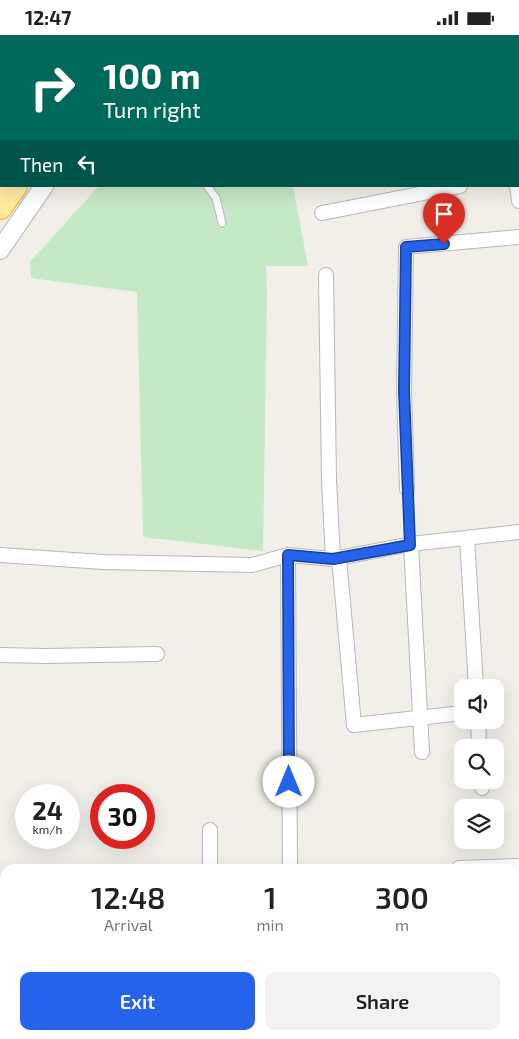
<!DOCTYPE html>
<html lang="en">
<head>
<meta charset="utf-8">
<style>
	:root { --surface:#fff; --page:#f2f2f2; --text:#222; --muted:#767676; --accent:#2563eb }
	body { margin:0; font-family:"Exo 2",sans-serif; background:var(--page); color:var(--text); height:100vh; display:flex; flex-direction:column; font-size:19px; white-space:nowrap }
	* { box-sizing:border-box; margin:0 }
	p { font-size:16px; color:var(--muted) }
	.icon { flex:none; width:28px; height:28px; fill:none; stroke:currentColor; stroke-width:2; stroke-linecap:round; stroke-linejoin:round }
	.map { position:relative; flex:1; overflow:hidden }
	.panel { position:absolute; left:0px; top:829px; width:520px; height:176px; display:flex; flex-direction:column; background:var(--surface); border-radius:15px 15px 0 0; box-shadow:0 5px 20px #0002 }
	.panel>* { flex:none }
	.guide { position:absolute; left:0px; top:0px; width:520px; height:152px; box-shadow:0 5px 20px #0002; background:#00695c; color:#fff; overflow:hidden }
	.controls { position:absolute; left:454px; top:644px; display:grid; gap:10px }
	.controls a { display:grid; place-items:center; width:50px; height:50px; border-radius:10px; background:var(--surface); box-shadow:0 5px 20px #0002; font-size:25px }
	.speed { position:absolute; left:15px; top:749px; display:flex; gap:10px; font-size:25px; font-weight:700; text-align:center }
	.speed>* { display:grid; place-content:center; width:65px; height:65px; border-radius:50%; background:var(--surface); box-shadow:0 5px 20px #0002; line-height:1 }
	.speed small { font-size:12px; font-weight:400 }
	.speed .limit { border:8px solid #d22; background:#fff; color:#111 }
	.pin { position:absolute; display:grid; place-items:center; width:42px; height:42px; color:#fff; margin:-51px -21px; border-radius:50% 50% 50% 0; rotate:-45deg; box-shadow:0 0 5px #0007 }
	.pin .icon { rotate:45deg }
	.me { position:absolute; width:55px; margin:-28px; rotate:0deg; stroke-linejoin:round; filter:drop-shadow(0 0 4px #0008) }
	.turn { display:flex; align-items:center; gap:18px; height:105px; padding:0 20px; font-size:22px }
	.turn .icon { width:65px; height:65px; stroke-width:2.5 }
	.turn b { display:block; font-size:35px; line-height:42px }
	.then { display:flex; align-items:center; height:48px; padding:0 20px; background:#0003; gap:10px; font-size:19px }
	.eta { display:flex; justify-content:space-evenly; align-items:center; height:85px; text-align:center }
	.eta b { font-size:30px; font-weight:600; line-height:35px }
	.action { display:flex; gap:10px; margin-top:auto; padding:10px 20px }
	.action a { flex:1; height:58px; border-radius:10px; background:var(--accent); color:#fff; font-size:20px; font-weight:600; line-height:58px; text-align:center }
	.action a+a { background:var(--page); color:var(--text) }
	.status { display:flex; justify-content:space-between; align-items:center; height:35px; padding:0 25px; background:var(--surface); direction:ltr }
	.status svg { height:14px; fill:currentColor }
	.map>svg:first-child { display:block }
	.green { fill:#c5e8c5 }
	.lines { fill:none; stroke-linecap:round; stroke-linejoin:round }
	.service-casing { stroke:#b5b8bc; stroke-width:9 }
	.minor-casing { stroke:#b5b8bc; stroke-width:16 }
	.tertiary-casing { stroke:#b5b8bc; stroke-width:20 }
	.trunk-casing { stroke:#f9ab00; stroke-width:26 }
	.service { stroke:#fff; stroke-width:7 }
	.minor { stroke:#fff; stroke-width:14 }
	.tertiary { stroke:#fff; stroke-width:18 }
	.trunk { stroke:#feeaa1; stroke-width:24 }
	.route-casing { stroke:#184099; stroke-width:12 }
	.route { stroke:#2563eb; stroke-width:9 }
</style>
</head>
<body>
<div class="status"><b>12:47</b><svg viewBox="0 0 49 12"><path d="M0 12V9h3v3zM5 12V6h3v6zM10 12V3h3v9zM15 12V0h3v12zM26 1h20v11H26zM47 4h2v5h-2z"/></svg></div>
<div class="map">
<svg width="519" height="1004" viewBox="0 0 519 1004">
	<rect width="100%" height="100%" fill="#f1efe8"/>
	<!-- green -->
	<path class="green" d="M 99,151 L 293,151 L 308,231 L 266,231 L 267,257 L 263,516 L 143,502 L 137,257 L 31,243 L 30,227 Z"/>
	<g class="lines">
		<!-- service casing -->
		<g class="service-casing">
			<path id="service" d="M 207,151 L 216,163 L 222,188
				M 407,454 L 411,509"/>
		</g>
		<!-- minor casing -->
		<g class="minor-casing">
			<path id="minor" d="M 517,151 L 519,166
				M 322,178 L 460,151
				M 326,240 L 329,445 L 333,524
				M 407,454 L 404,356 L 406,212 L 519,202
				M 467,503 L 476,652
				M 411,509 L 422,717
				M 0,520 L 103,527 L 252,530 L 288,520 L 333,524 L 411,509 L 519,497
				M 288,520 L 290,834
				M 339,523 L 354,690 L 462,678
				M 0,620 L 45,621 L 157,619
				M 478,685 L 479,712
				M 481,745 L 482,753
				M 459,833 L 519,831
				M 210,834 L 210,795
				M 0,901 L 5,901
				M 492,1000 L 504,1003 L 519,1003
				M 135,1004 L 135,1000
				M 209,1004 L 209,1000
				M 290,1004 L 290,1000
				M 386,1004 L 386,1000"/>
		</g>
		<!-- tertiary casing -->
		<g class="tertiary-casing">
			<path id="tertiary" d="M 76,1 L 77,0
				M 149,1 L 150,0
				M 0,104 L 1,103
				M 0,215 L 44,151"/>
		</g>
		<!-- trunk casing -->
		<g class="trunk-casing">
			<path id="trunk" d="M 98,1 L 99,0
				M 120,1 L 121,0
				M 0,172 L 15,151"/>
		</g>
		<!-- service -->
		<use href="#service" class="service"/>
		<!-- minor -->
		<use href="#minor" class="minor"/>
		<!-- tertiary -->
		<use href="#tertiary" class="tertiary"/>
		<!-- trunk -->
		<use href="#trunk" class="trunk"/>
	</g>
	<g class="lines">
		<!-- route casing -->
		<g class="route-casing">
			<path id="route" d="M 289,747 L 288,520 L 333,524 L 410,510 L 404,356 L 406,212 L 444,209"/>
		</g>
		<!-- route -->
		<use href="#route" class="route"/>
	</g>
</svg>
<div class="controls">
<a><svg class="icon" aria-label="sound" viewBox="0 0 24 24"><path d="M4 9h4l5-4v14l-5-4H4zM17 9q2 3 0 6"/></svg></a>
<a><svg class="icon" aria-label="search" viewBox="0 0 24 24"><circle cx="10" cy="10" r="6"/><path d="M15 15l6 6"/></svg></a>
<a><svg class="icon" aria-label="layers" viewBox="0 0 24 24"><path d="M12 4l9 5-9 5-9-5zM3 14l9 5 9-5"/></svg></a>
</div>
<div class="speed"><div>24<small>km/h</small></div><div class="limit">30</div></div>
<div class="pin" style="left:444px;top:209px;background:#d93025"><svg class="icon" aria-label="arrive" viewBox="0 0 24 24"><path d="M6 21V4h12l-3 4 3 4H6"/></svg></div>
<svg class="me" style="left:289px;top:747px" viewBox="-20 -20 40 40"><circle r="19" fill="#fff"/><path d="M0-13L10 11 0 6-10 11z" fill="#2563eb"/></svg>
<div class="guide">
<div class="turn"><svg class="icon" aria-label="right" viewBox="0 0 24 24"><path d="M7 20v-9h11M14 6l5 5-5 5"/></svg><div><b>100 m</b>Turn right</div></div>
<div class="then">Then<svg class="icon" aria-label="left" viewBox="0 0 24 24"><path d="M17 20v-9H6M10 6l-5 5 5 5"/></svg></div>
</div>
<section class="panel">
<div class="eta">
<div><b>12:48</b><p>Arrival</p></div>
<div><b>1</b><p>min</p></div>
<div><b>300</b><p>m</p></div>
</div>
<div class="action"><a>Exit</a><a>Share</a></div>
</section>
</div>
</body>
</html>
